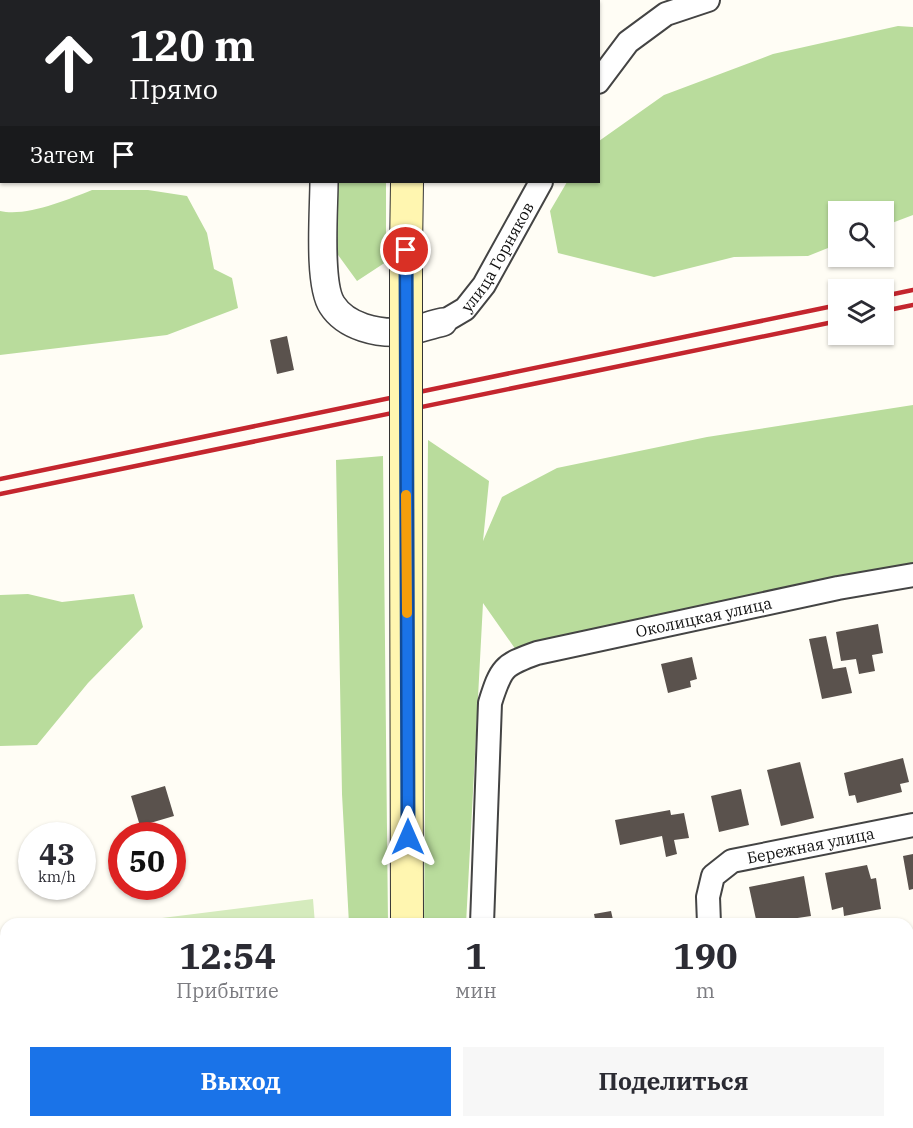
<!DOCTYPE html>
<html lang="ru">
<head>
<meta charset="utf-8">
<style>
	:root { --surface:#fff; --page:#f7f7f7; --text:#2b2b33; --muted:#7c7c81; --accent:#1a73e8 }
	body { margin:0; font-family:"IBM Plex Serif",serif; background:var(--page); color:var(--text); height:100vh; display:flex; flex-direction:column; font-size:22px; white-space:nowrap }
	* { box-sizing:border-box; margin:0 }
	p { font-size:20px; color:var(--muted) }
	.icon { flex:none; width:33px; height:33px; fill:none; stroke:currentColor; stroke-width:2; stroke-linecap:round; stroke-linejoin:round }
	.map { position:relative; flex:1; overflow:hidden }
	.details { position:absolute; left:0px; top:918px; width:914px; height:210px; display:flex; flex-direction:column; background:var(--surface); border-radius:18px 18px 0 0; box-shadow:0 2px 4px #0004 }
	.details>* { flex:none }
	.hud { position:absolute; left:0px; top:0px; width:600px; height:183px; box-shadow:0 2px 4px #0004; background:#202124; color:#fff; overflow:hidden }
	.fabs { position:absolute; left:828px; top:201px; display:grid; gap:12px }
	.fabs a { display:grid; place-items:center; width:66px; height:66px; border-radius:0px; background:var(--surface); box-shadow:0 2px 4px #0004; font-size:30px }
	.speed { position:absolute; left:18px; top:822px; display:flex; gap:12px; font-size:30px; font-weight:700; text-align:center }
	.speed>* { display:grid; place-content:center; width:78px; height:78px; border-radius:50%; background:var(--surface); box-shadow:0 2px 4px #0004; line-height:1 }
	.speed small { font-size:15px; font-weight:400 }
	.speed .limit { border:9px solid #d22; background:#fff; color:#111 }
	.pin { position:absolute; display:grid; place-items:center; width:51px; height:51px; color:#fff; margin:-26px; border:3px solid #fff; border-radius:50%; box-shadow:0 2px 6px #0007 }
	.me { position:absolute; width:66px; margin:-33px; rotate:0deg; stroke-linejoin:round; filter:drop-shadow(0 0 4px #0008) }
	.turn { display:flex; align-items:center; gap:21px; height:126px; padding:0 30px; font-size:27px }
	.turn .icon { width:78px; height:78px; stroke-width:2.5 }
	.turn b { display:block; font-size:42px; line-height:51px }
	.then { display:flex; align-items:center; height:57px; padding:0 30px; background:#0003; gap:12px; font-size:22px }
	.eta { display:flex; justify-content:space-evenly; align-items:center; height:102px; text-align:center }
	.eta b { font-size:36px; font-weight:800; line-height:42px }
	.button { display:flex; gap:12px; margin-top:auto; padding:12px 30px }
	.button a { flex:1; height:69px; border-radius:0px; background:var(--accent); color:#fff; font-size:24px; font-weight:800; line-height:69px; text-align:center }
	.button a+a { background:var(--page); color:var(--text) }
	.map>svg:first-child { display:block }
	.green { fill:#d5ebbd }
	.forest { fill:#b9dc9c }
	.building { fill:#5a524d }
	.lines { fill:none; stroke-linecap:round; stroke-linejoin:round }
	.minor-casing { stroke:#444; stroke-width:26 }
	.tertiary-casing { stroke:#444; stroke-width:30 }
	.secondary-casing { stroke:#333; stroke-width:34 }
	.minor { stroke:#fff; stroke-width:22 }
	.tertiary { stroke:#fff; stroke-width:27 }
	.secondary { stroke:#fff6b0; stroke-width:32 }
	.rail { stroke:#c4262e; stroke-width:4.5 }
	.secondary-bridge-casing { stroke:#333; stroke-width:34; stroke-linecap:butt }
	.secondary-bridge { stroke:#fff6b0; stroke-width:32 }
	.route-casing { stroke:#114b97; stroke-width:15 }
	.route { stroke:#1a73e8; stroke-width:10 }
	.slow { stroke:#f59e0b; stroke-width:10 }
	.labels { text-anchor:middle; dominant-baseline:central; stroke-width:6; stroke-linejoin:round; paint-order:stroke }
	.street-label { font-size:16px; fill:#111; stroke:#fff }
</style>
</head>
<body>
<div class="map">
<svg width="913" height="1128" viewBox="0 0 913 1128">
	<rect width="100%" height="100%" fill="#fffdf5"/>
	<!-- green -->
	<path class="green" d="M 313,899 L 315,924 L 114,924 Z
		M 6,937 L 6,1122 L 330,1122 L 331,1128 L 0,1128 L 0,938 Z"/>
	<!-- forest -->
	<path class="forest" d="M 898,26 L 913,27 L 913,215 L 884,226 L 884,212 L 838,212 L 838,244 L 808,256 L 734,257 L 654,277 L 558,253 L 550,211 L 567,182 L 598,182 L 599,141 L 664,95 L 773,54 Z
		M 335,182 L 386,182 L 386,262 L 357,281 L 333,248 Z
		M 92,190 L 148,190 L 187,196 L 207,233 L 214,269 L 232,278 L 238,308 L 167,335 L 0,355 L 0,211 C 26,217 67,200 92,190 Z
		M 913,405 L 913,569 L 516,650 L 483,603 L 466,924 L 424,924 L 428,440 L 489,481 L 483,541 L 502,497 L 557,468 L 707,437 Z
		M 383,456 L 388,924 L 349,924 L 342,794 L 336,460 Z
		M 28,594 L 62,602 L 134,594 L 143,627 L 88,683 L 37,745 L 0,746 L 0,595 Z"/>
	<!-- building -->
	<path class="building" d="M 287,336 L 294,370 L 277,374 L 270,340 Z
		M 878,624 L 883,653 L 872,655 L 875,671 L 859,674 L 856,659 L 841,661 L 836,632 Z
		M 826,636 L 833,669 L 846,667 L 852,693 L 822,699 L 809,639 Z
		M 692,657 L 697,679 L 690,681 L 691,687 L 668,693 L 661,664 Z
		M 903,758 L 909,782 L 900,784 L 902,792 L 857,803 L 855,795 L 849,796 L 844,773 Z
		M 800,762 L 814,818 L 781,826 L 767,770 Z
		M 165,786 L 174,816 L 140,826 L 131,796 Z
		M 741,789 L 749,825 L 719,832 L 711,796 Z
		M 670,810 L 671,815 L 684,813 L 689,838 L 674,840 L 677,854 L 666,857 L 662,836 L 620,845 L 615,820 Z
		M 913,854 L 913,889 L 909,890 L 903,856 Z
		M 867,865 L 871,879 L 876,878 L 881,909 L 844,916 L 843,907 L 832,910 L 825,873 Z
		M 804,876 L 811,916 L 757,924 L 749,887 Z
		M 611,911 L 614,924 L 596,924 L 594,914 Z
		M 913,984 L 913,1008 L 908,1009 L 908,985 Z
		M 676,1122 L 717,1122 L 717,1123 L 701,1128 L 677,1128 Z
		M 770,1122 L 826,1122 L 828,1128 L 772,1128 Z
		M 846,1122 L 898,1122 L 899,1128 L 847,1128 Z"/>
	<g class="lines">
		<!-- minor casing -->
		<g class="minor-casing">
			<g id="minor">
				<path d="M 598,82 L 628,42 L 666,14 L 708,0"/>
				<path d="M 0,152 L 2,152"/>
				<path id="s1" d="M 443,322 L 465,309 L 484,285 L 541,182"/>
				<path id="s2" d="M 482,924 L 490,703 C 501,668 503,665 537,653 L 838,588 L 913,575"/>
				<path id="s3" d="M 709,924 L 708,897 L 713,876 L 732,861 L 913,825"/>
				<path d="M 908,1051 L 913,1050"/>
				<path d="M 735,1122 L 736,1128"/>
				<path d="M 469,1128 L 469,1122"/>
			</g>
		</g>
		<!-- tertiary casing -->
		<g class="tertiary-casing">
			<path id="tertiary" d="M 326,2 L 326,0
				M 324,182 C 324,209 318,284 332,305 C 346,327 378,334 402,332 C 415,331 429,325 443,322"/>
		</g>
		<!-- secondary casing -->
		<g class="secondary-casing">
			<path id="secondary" d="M 408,2 L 408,0
				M 406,250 L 407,182
				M 406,476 L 407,924
				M 404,1128 L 404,1122"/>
		</g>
		<!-- minor -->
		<use href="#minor" class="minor"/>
		<!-- tertiary -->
		<use href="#tertiary" class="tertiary"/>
		<!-- secondary -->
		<use href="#secondary" class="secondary"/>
		<!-- rail -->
		<path class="rail" d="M 884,296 L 913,290
			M 884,311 L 913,305
			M 0,479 L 838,305
			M 0,494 L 838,321"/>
		<!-- secondary-bridge casing -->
		<g class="secondary-bridge-casing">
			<path id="secondary-bridge" d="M 406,476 L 406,250"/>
		</g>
		<!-- secondary-bridge -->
		<use href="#secondary-bridge" class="secondary-bridge"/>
	</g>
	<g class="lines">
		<!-- route casing -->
		<g class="route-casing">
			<path id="route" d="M 406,250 L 408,837"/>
		</g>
		<!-- route -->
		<use href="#route" class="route"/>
		<!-- slow -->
		<path class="slow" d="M 406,495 L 407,613"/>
	</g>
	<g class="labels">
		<!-- street labels -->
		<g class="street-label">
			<text stroke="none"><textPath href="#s1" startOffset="87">улица Горняков</textPath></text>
			<text stroke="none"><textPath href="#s2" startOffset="465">Околицкая улица</textPath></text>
			<text stroke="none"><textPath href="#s3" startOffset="153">Бережная улица</textPath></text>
		</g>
	</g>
</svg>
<div class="fabs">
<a><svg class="icon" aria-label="search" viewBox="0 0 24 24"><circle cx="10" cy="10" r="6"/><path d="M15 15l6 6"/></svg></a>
<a><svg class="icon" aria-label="layers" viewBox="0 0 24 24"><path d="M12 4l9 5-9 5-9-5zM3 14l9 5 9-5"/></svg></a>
</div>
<div class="speed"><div>43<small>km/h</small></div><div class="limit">50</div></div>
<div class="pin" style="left:406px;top:250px;background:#d93025"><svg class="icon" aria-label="arrive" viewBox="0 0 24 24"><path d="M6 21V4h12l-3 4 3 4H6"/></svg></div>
<svg class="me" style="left:408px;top:837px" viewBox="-20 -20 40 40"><path d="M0-17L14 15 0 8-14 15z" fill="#1a73e8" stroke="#fff" stroke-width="4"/></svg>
<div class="hud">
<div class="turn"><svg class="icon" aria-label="ahead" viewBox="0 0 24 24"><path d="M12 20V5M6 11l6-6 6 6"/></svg><div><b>120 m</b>Прямо</div></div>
<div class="then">Затем<svg class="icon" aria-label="arrive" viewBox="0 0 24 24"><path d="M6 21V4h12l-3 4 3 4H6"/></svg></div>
</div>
<section class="details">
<div class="eta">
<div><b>12:54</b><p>Прибытие</p></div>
<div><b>1</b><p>мин</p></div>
<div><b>190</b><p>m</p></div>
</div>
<div class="button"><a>Выход</a><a>Поделиться</a></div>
</section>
</div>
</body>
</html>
